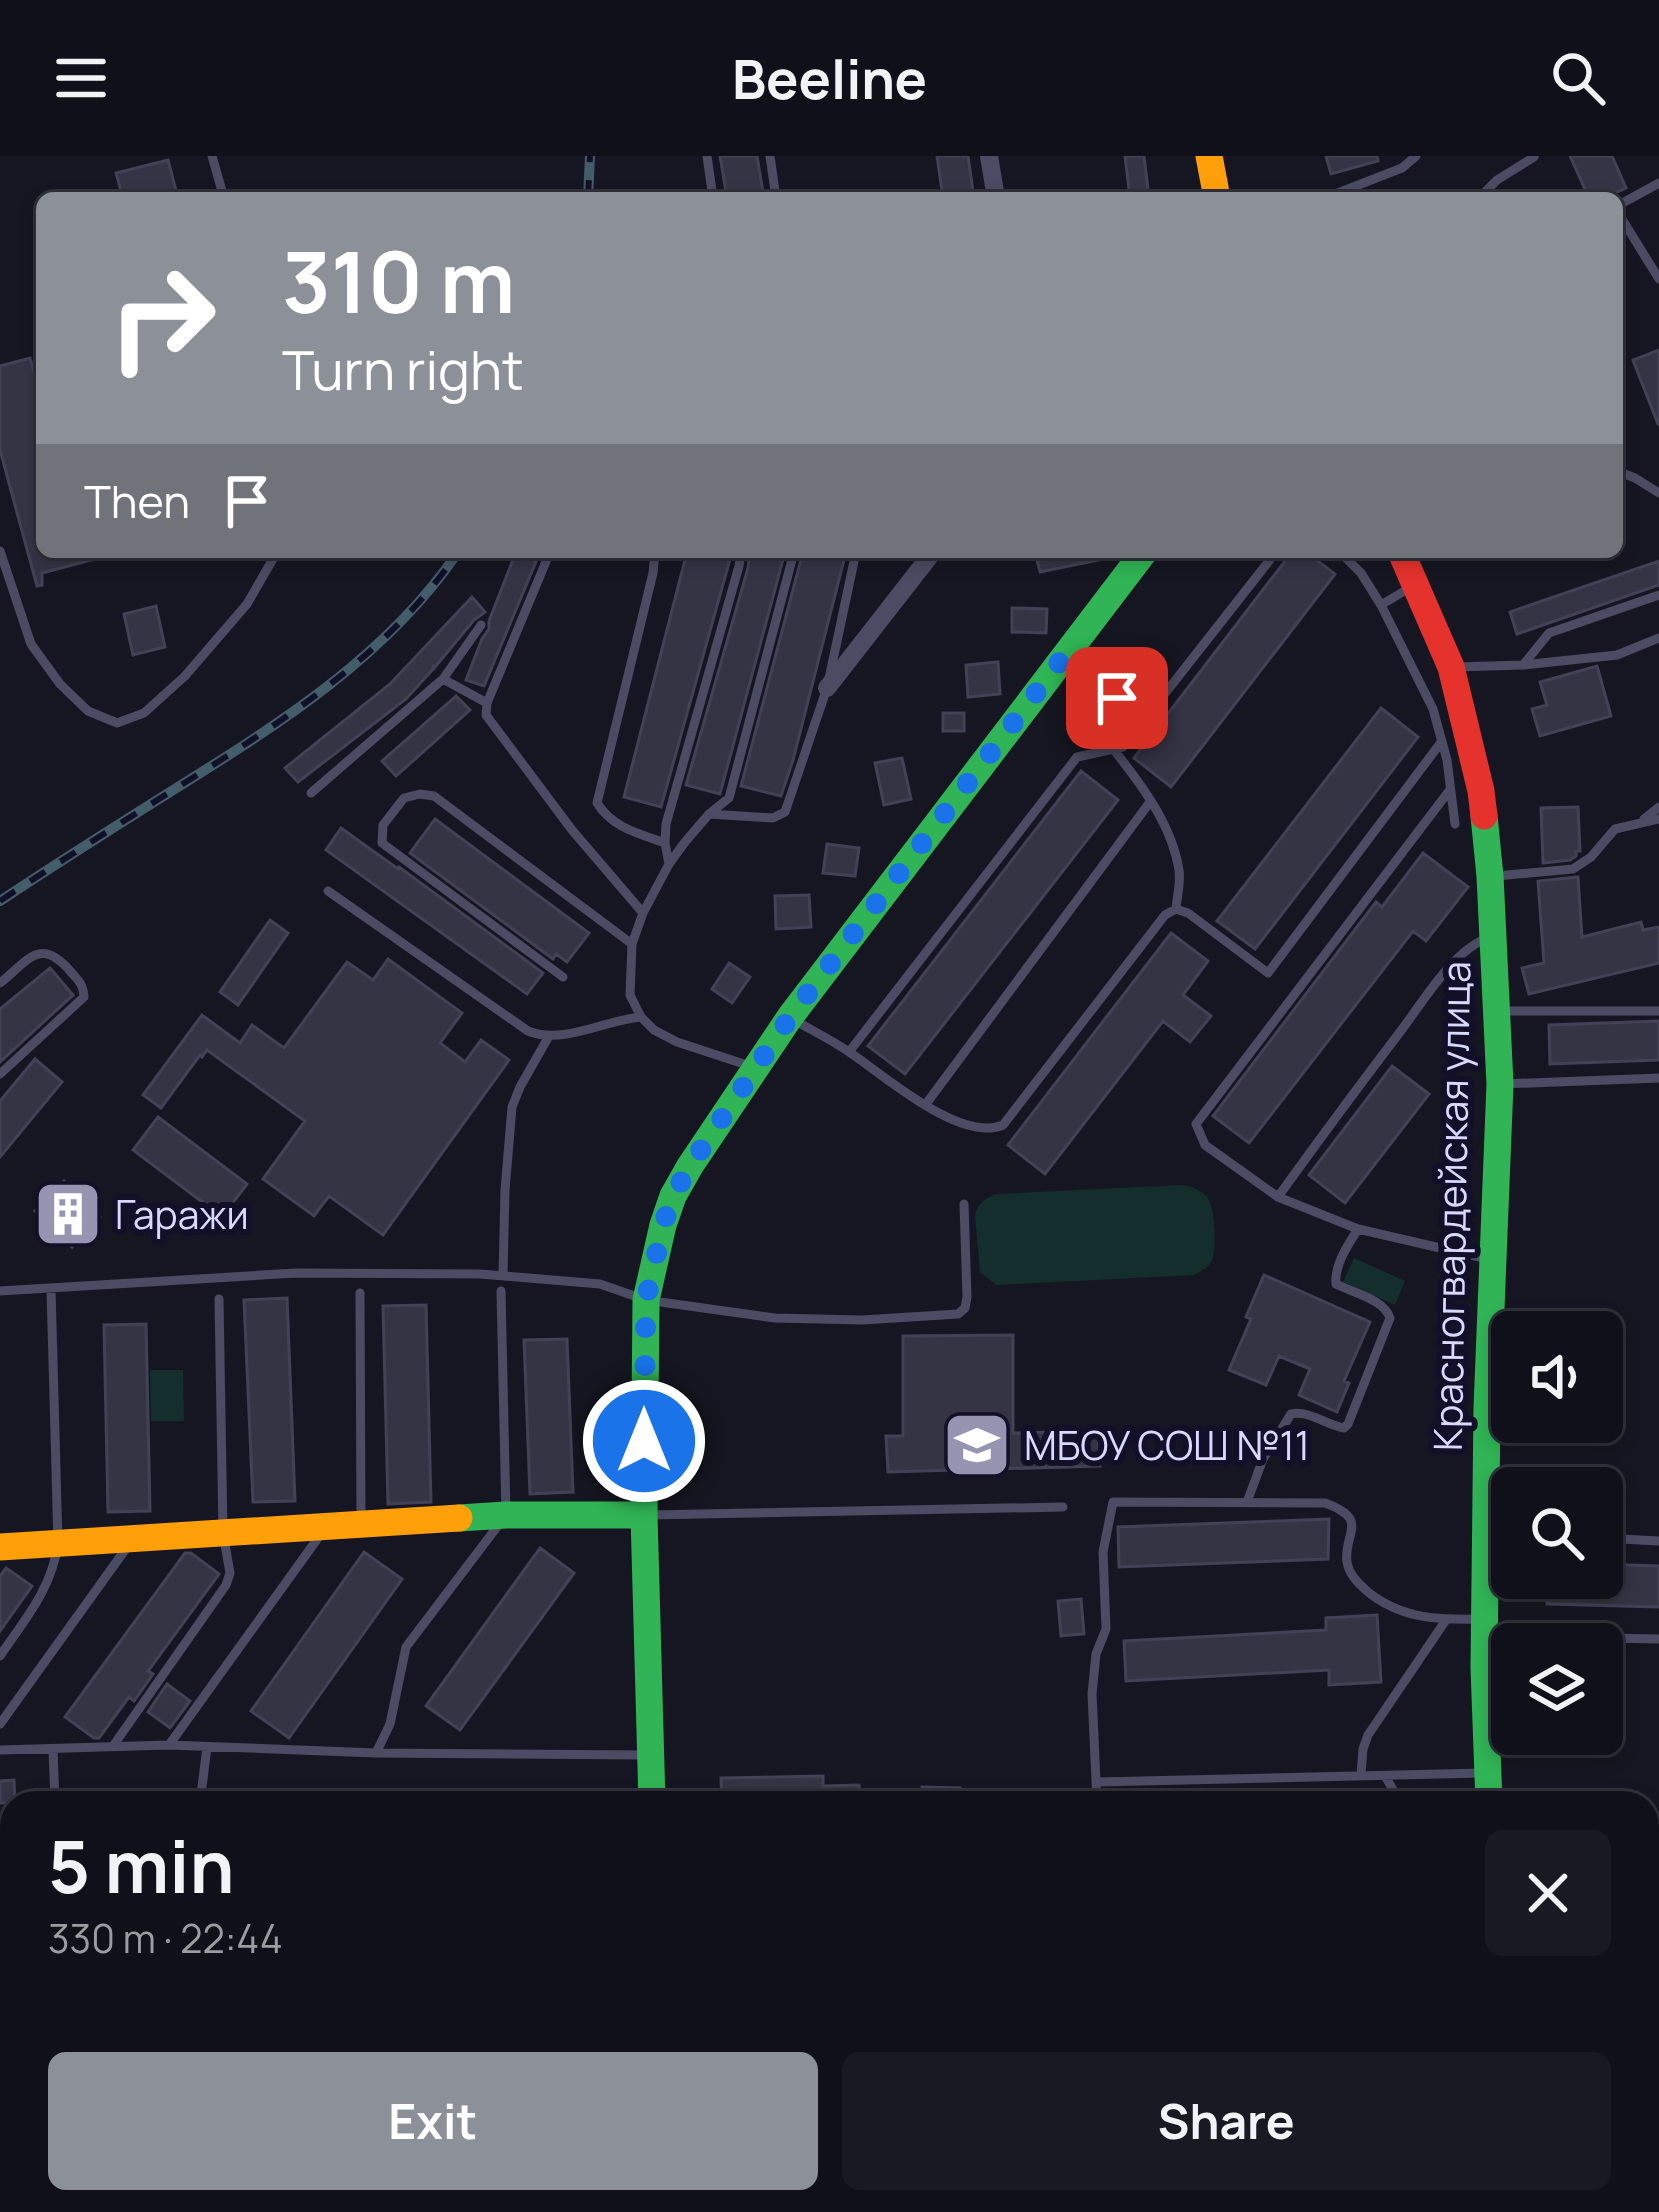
<!DOCTYPE html>
<html lang="en">
<head>
<meta charset="utf-8">
<style>
	:root { --surface:#10101a; --page:#191923; --text:#f1f3f6; --muted:#9c9da2; --line:#303039; --accent:#8c9099 }
	body { margin:0; font-family:Manrope,sans-serif; background:var(--page); color:var(--text); height:100vh; display:flex; flex-direction:column; font-size:45px; white-space:nowrap }
	* { box-sizing:border-box; margin:0 }
	p { font-size:39px; color:var(--muted) }
	.icon { flex:none; width:66px; height:66px; fill:none; stroke:currentColor; stroke-width:2; stroke-linecap:round; stroke-linejoin:round }
	.map { position:relative; flex:1; overflow:hidden }
	.panel { position:absolute; left:0px; top:1635px; width:1659px; height:423px; display:flex; flex-direction:column; background:var(--surface); border-radius:36px 36px 0 0; box-shadow:0 6px 18px #0003,0 0 0 3px var(--line) }
	.panel>* { flex:none }
	.banner { position:absolute; left:36px; top:36px; width:1587px; height:366px; border-radius:18px; box-shadow:0 6px 18px #0003,0 0 0 3px var(--line); background:#8c9099; color:#fff; overflow:hidden }
	.fabs { position:absolute; left:1491px; top:1155px; display:grid; gap:24px }
	.fabs a { display:grid; place-items:center; width:132px; height:132px; border-radius:18px; background:var(--surface); box-shadow:0 6px 18px #0003,0 0 0 3px var(--line); font-size:60px }
	.pin { position:absolute; display:grid; place-items:center; width:102px; height:102px; color:#fff; margin:-51px; border-radius:24px; box-shadow:0 6px 18px #0006 }
	.me { position:absolute; width:132px; margin:-66px; rotate:0deg; stroke-linejoin:round; filter:drop-shadow(0 0 9px #0008) }
	.turn { display:flex; align-items:center; gap:42px; height:252px; padding:0 48px; font-size:54px }
	.turn .icon { width:156px; height:156px; stroke-width:2.5 }
	.turn b { display:block; font-size:84px; line-height:102px }
	.then { display:flex; align-items:center; height:114px; padding:0 48px; background:#0003; gap:24px; font-size:45px }
	.round { display:grid; place-items:center; flex:none; width:126px; height:126px; border-radius:18px; background:var(--page) }
	.summary { display:flex; align-items:center; justify-content:space-between; height:204px; padding:0 48px }
	h1 { font-size:72px; font-weight:700; line-height:90px }
	.button { display:flex; gap:24px; margin-top:auto; padding:24px 48px }
	.button a { flex:1; height:138px; border-radius:18px; background:var(--accent); color:#fff; font-size:48px; font-weight:700; line-height:138px; text-align:center }
	.button a+a { background:var(--page); color:var(--text) }
	header { display:flex; justify-content:space-between; align-items:center; height:156px; padding:0 48px; background:var(--surface); font-size:54px; font-weight:700 }
	.map>svg:first-child { display:block }
	.green { fill:#132e2c }
	.building { fill:#353445; stroke:#434156; stroke-width:3 }
	.lines { fill:none; stroke-linecap:round; stroke-linejoin:round }
	.lane { stroke:#4b4c63; stroke-width:9 }
	.street { stroke:#4b4c63; stroke-width:18 }
	.fast { stroke:#30b455; stroke-width:27 }
	.slow { stroke:#ff9f0a; stroke-width:27 }
	.jam { stroke:#e5322d; stroke-width:27 }
	.rail-casing { stroke:#445d6b; stroke-width:10 }
	.rail { stroke:#121028; stroke-width:6; stroke-dasharray:18; stroke-linecap:butt }
	.route { stroke:#1a73e8; stroke-width:21; stroke-dasharray:0 37.8 }
	.labels { text-anchor:middle; dominant-baseline:central; stroke-width:12; stroke-linejoin:round; paint-order:stroke }
	.street-label { font-size:39px; fill:#d9d8fe; stroke:#121028 }
	.poi-label { font-size:39px; fill:#d9d8fe; stroke:#121028; text-anchor:start }
</style>
</head>
<body>
<header><svg class="icon" aria-label="menu" viewBox="0 0 24 24"><path d="M4 6h16M4 12h16M4 18h16"/></svg>Beeline<svg class="icon" aria-label="search" viewBox="0 0 24 24"><circle cx="10" cy="10" r="6"/><path d="M15 15l6 6"/></svg></header>
<div class="map">
<svg width="1659" height="2056" viewBox="0 0 1659 2056">
	<rect width="100%" height="100%" fill="#161622"/>
	<!-- green -->
	<path class="green" d="M 1182,1029 C 1193,1031 1203,1034 1209,1044 C 1215,1054 1217,1096 1211,1106 C 1207,1113 1201,1115 1194,1119 L 996,1129 L 980,1116 L 975,1059 C 978,1047 985,1042 997,1038 Z
		M 1354,1102 L 1405,1125 L 1395,1149 L 1343,1126 Z
		M 150,1214 L 183,1214 L 184,1265 L 151,1265 Z"/>
	<!-- building -->
	<path class="building" d="M 720,0 L 757,0 L 764,42 L 727,42 Z
		M 937,0 L 968,0 L 974,42 L 943,42 Z
		M 1125,0 L 1144,0 L 1149,42 L 1130,42 Z
		M 1326,0 L 1377,0 L 1378,5 L 1331,18 Z
		M 1570,0 L 1612,0 L 1626,32 L 1604,42 L 1589,42 Z
		M 168,4 L 178,42 L 123,42 L 116,17 Z
		M 1659,194 L 1659,268 L 1658,268 L 1633,204 Z
		M 30,202 L 42,245 L 42,396 L 102,396 L 103,401 L 42,417 L 42,429 L 37,430 L 0,294 L 0,210 Z
		M 516,396 L 540,396 L 484,530 L 466,524 L 482,483 L 489,473 L 489,465 Z
		M 687,396 L 732,396 L 661,651 L 624,641 Z
		M 750,396 L 785,396 L 720,638 L 686,629 L 748,412 Z
		M 803,396 L 846,396 L 793,604 L 781,640 L 741,630 Z
		M 1035,396 L 1102,396 L 1103,403 L 1040,416 Z
		M 1292,396 L 1306,396 L 1335,418 L 1171,631 L 1134,602 Z
		M 1659,405 L 1659,429 L 1517,478 L 1510,456 Z
		M 472,441 L 485,456 L 474,464 L 435,511 L 432,510 L 434,512 L 406,543 L 298,626 L 285,612 L 390,528 Z
		M 156,450 L 165,491 L 133,499 L 124,458 Z
		M 1012,452 L 1047,453 L 1046,477 L 1012,476 Z
		M 998,506 L 1000,538 L 968,541 L 966,509 Z
		M 1597,510 L 1611,560 L 1540,580 L 1532,553 L 1547,549 L 1540,526 Z
		M 456,540 L 470,554 L 396,620 L 382,605 Z
		M 1381,552 L 1418,581 L 1255,793 L 1217,765 Z
		M 943,557 L 964,557 L 964,575 L 943,575 Z
		M 902,602 L 911,643 L 884,649 L 875,607 Z
		M 1081,615 L 1118,644 L 905,918 L 868,890 Z
		M 1578,651 L 1580,695 L 1576,695 L 1576,700 L 1570,704 L 1543,707 L 1541,652 Z
		M 435,663 L 589,777 L 567,806 L 556,798 L 553,803 L 410,697 Z
		M 341,672 L 398,713 L 399,711 L 543,817 L 527,838 L 326,694 Z
		M 827,688 L 859,692 L 855,720 L 823,717 Z
		M 1423,697 L 1468,731 L 1426,785 L 1413,775 L 1249,987 L 1213,960 L 1376,746 L 1382,751 Z
		M 1578,721 L 1582,781 L 1641,766 L 1643,774 L 1659,771 L 1659,807 L 1529,838 L 1522,812 L 1544,807 L 1538,725 Z
		M 809,739 L 811,771 L 776,773 L 775,740 Z
		M 270,764 L 288,777 L 238,849 L 220,836 Z
		M 1171,777 L 1208,805 L 1183,839 L 1211,860 L 1190,886 L 1163,865 L 1045,1018 L 1008,989 Z
		M 388,803 L 462,857 L 440,887 L 465,906 L 481,884 L 509,904 L 383,1079 L 329,1040 L 314,1060 L 263,1023 L 305,965 L 207,894 L 202,901 L 200,899 L 161,952 L 143,939 L 202,859 L 240,887 L 252,869 L 284,892 L 347,806 L 373,824 Z
		M 729,807 L 750,821 L 732,847 L 712,833 Z
		M 50,812 L 73,839 L 0,906 L 0,853 Z
		M 1659,865 L 1659,904 L 1550,908 L 1549,869 Z
		M 35,903 L 62,926 L 0,1001 L 0,945 Z
		M 1392,910 L 1429,938 L 1345,1047 L 1309,1019 Z
		M 158,961 L 247,1028 L 222,1061 L 133,994 Z
		M 64,1025 L 100,1061 L 72,1091 L 35,1055 Z
		M 1264,1119 L 1370,1166 L 1344,1225 L 1349,1227 L 1337,1256 L 1299,1239 L 1310,1213 L 1279,1200 L 1266,1229 L 1229,1214 L 1251,1163 L 1246,1161 Z
		M 287,1142 L 295,1345 L 253,1346 L 244,1144 Z
		M 426,1149 L 431,1346 L 388,1348 L 383,1150 Z
		M 146,1168 L 150,1355 L 108,1356 L 104,1169 Z
		M 1013,1179 L 1013,1277 L 1098,1275 L 1100,1310 L 888,1316 L 886,1280 L 903,1280 L 903,1180 Z
		M 567,1183 L 573,1336 L 530,1338 L 524,1184 Z
		M 1329,1363 L 1328,1403 L 1119,1411 L 1118,1371 Z
		M 540,1392 L 574,1417 L 460,1574 L 426,1550 Z
		M 364,1396 L 402,1423 L 289,1582 L 251,1555 Z
		M 185,1397 L 191,1397 L 219,1418 L 148,1515 L 153,1518 L 134,1545 L 129,1541 L 99,1582 L 94,1582 L 65,1561 Z
		M 1602,1408 L 1659,1410 L 1659,1451 L 1547,1448 L 1548,1422 L 1602,1422 Z
		M 6,1412 L 32,1430 L 0,1475 L 0,1420 Z
		M 1081,1443 L 1084,1478 L 1061,1480 L 1058,1445 Z
		M 1377,1459 L 1381,1526 L 1329,1529 L 1329,1514 L 1126,1525 L 1124,1485 L 1326,1474 L 1326,1462 Z
		M 167,1528 L 190,1545 L 170,1572 L 148,1556 Z
		M 823,1620 L 823,1630 L 859,1629 L 860,1647 L 722,1647 L 721,1622 Z
		M 14,1624 L 15,1647 L 0,1647 L 0,1625 Z
		M 922,1631 L 960,1632 L 960,1647 L 922,1647 Z"/>
	<g class="lines">
		<!-- lane -->
		<path class="lane" d="M 212,0 L 224,42
			M 707,0 L 713,42
			M 770,0 L 776,42
			M 1325,42 L 1402,12 L 1416,0
			M 1479,42 L 1497,24 L 1534,1
			M 1617,50 L 1659,27
			M 1617,55 L 1659,123
			M 1617,315 L 1635,322 L 1659,337
			M 0,395 L 31,488 L 60,528 L 88,555 L 117,567 L 144,557 L 185,520 L 247,448 L 277,396
			M 550,396 L 487,547 L 486,559 L 572,674 L 643,757
			M 655,396 L 653,417 L 597,647 C 613,672 637,677 665,687
			M 1340,396 L 1361,417 L 1381,449 L 1433,553 L 1447,604 L 1455,668
			M 1381,449 L 1411,431
			M 1065,507 L 1145,561
			M 1523,509 L 1549,477 L 1659,439
			M 1456,511 L 1523,509 L 1617,499 L 1659,482
			M 443,523 L 487,547
			M 1114,594 C 1141,628 1172,669 1179,714 C 1181,726 1177,741 1176,753
			M 1449,635 L 1196,968 L 1205,989 L 1278,1041 L 1358,1073 L 1488,1103
			M 311,637 L 443,523 L 481,469
			M 709,658 L 773,662 L 785,656 L 827,532 L 856,396
			M 1644,663 L 1659,651
			M 669,708 L 665,687 L 666,668 L 739,410 L 741,396
			M 1496,720 L 1573,713 L 1591,701 L 1615,673 L 1659,663
			M 328,735 L 528,875 C 563,889 605,864 641,861
			M 563,821 L 382,687 L 383,669 L 404,642 L 420,638 L 434,640 L 632,788
			M 0,827 C 29,804 40,780 71,816 C 79,825 83,828 84,841 L 0,918
			M 1502,855 L 1659,855
			M 794,864 C 813,875 834,885 852,898 C 886,921 961,987 1003,969 L 1165,759 L 1176,753 L 1188,757 L 1268,817 L 1442,585
			M 849,896 L 1077,601 L 1123,591 L 1276,396
			M 750,910 L 677,886 L 654,874 L 641,861 L 630,839 L 632,788 L 643,757 L 669,708 L 685,686 L 709,658 L 729,642 L 794,396
			M 1502,928 L 1659,922
			M 926,948 L 1150,646
			M 1278,1041 C 1318,985 1359,930 1400,876 C 1423,846 1453,794 1488,782
			M 503,1119 L 505,1034 L 512,951 L 520,931 L 549,880
			M 0,1135 L 296,1117 L 480,1118 L 600,1128 L 646,1144 L 775,1162 L 862,1164 L 958,1158 L 965,1152 L 967,1141 L 964,1048
			M 360,1137 L 361,1365
			M 1247,1346 L 1263,1303 L 1291,1258 C 1309,1254 1326,1269 1344,1272 L 1348,1268 L 1390,1162 C 1384,1143 1353,1137 1336,1128 C 1334,1109 1348,1089 1358,1073
			M 650,1359 L 1063,1351
			M 1491,1377 L 1512,1378
			M 1602,1382 L 1659,1385
			M 1489,1480 L 1659,1483
			M 0,1500 C 25,1463 52,1433 58,1387 L 51,1133
			M 0,1568 L 130,1387
			M 169,1589 L 323,1375
			M 113,1590 L 226,1429 L 230,1417 L 223,1377 L 219,1143
			M 53,1593 L 55,1647
			M 0,1594 L 169,1589 L 376,1597 L 646,1599
			M 376,1597 L 390,1568 L 406,1491 L 506,1359 L 501,1135
			M 1361,1619 L 1363,1593 L 1368,1579 L 1446,1464
			M 1385,1620 L 1401,1647
			M 1097,1626 L 1482,1617
			M 200,1647 L 207,1591
			M 1097,1647 L 1092,1538 L 1096,1498 L 1106,1473 L 1103,1396 L 1113,1346 L 1325,1347 C 1371,1364 1343,1377 1347,1406 C 1349,1419 1359,1428 1368,1436 C 1403,1464 1441,1464 1483,1463
			M 1647,1711 L 1659,1707
			M 1647,1786 L 1659,1782
			M 1647,1859 L 1659,1855
			M 1647,1928 L 1659,1925
			M 87,2046 L 91,2056
			M 521,2046 L 522,2056
			M 611,2046 L 611,2056
			M 962,2046 L 962,2056
			M 1063,2046 L 1064,2056
			M 1115,2046 L 1116,2056
			M 36,2056 L 38,2046
			M 252,2056 L 254,2046
			M 297,2056 L 297,2046"/>
		<!-- street -->
		<path class="street" d="M 989,0 L 996,42
			M 827,532 L 933,396
			M 0,2011 L 12,2008
			M 1533,2046 L 1535,2056"/>
		<!-- fast -->
		<path class="fast" d="M 1484,660 L 1490,720 L 1500,928 L 1487,1252 L 1484,1512 L 1489,1647
			M 459,1362 L 506,1359 L 644,1359
			M 652,1647 L 644,1359 L 646,1144 L 663,1069 L 673,1040 L 690,1010 L 790,861 L 1144,396
			M 663,2046 L 664,2056"/>
		<!-- slow -->
		<path class="slow" d="M 1209,0 L 1217,42
			M 0,1391 L 459,1362"/>
		<!-- jam -->
		<path class="jam" d="M 1401,396 L 1451,511 L 1481,635 L 1484,660"/>
		<!-- rail casing -->
		<g class="rail-casing">
			<path id="rail" d="M 588,42 L 590,0
				M 0,745 C 59,706 119,668 178,631 C 282,566 388,499 458,396"/>
		</g>
		<!-- rail -->
		<use href="#rail" class="rail"/>
	</g>
	<g class="lines">
		<!-- route -->
		<path class="route" d="M 644,1285 L 646,1144 L 663,1069 L 673,1040 L 690,1010 L 790,861 L 1061,504 L 1117,542"/>
	</g>
	<!-- icons -->
	<defs>
		<g id="building-square" transform="scale(3.45)"><rect x="-9" y="-9" width="18" height="18" rx="4" fill="#9594b1" stroke="#121028"/><path d="M-4-6H4V6H1V3H-1V6H-4ZM-2.5-4.3h1.7v1.8h-1.7ZM.8-4.3h1.7v1.8H.8ZM-2.5-1h1.7V.8h-1.7ZM.8-1h1.7V.8H.8Z" fill="#fff"/></g>
		<g id="school-square" transform="scale(3.45)"><rect x="-9" y="-9" width="18" height="18" rx="4" fill="#9594b1" stroke="#121028"/><path d="M0-5L7-2L0 1L-7-2ZM-4 1L0 2.5L4 1V4Q0 6-4 4Z" fill="#fff"/></g>
	</defs>
	<g fill-rule="evenodd">
		<use href="#building-square" x="68" y="1058"/>
		<use href="#school-square" x="977" y="1289"/>
	</g>
	<g class="labels">
		<!-- street labels -->
		<g class="street-label">
			<text transform="translate(1451 1050) rotate(-89)">Красногвардейская улица</text>
		</g>
		<!-- poi labels -->
		<g class="poi-label">
			<text x="115" y="1058">Гаражи</text>
			<text x="1024" y="1289">МБОУ СОШ №11</text>
		</g>
	</g>
</svg>
<div class="fabs">
<a><svg class="icon" aria-label="sound" viewBox="0 0 24 24"><path d="M4 9h4l5-4v14l-5-4H4zM17 9q2 3 0 6"/></svg></a>
<a><svg class="icon" aria-label="search" viewBox="0 0 24 24"><circle cx="10" cy="10" r="6"/><path d="M15 15l6 6"/></svg></a>
<a><svg class="icon" aria-label="layers" viewBox="0 0 24 24"><path d="M12 4l9 5-9 5-9-5zM3 14l9 5 9-5"/></svg></a>
</div>
<div class="pin" style="left:1117px;top:542px;background:#d93025"><svg class="icon" aria-label="arrive" viewBox="0 0 24 24"><path d="M6 21V4h12l-3 4 3 4H6"/></svg></div>
<svg class="me" style="left:644px;top:1285px" viewBox="-20 -20 40 40"><circle r="17" fill="#1a73e8" stroke="#fff" stroke-width="3"/><path d="M0-11L8 9 0 5-8 9z" fill="#fff"/></svg>
<div class="banner">
<div class="turn"><svg class="icon" aria-label="right" viewBox="0 0 24 24"><path d="M7 20v-9h11M14 6l5 5-5 5"/></svg><div><b>310 m</b>Turn right</div></div>
<div class="then">Then<svg class="icon" aria-label="arrive" viewBox="0 0 24 24"><path d="M6 21V4h12l-3 4 3 4H6"/></svg></div>
</div>
<section class="panel">
<div class="summary"><div><h1>5 min</h1><p>330 m · 22:44</p></div><a class="round"><svg class="icon" aria-label="close" viewBox="0 0 24 24"><path d="M6 6l12 12M18 6L6 18"/></svg></a></div>
<div class="button"><a>Exit</a><a>Share</a></div>
</section>
</div>
</body>
</html>
